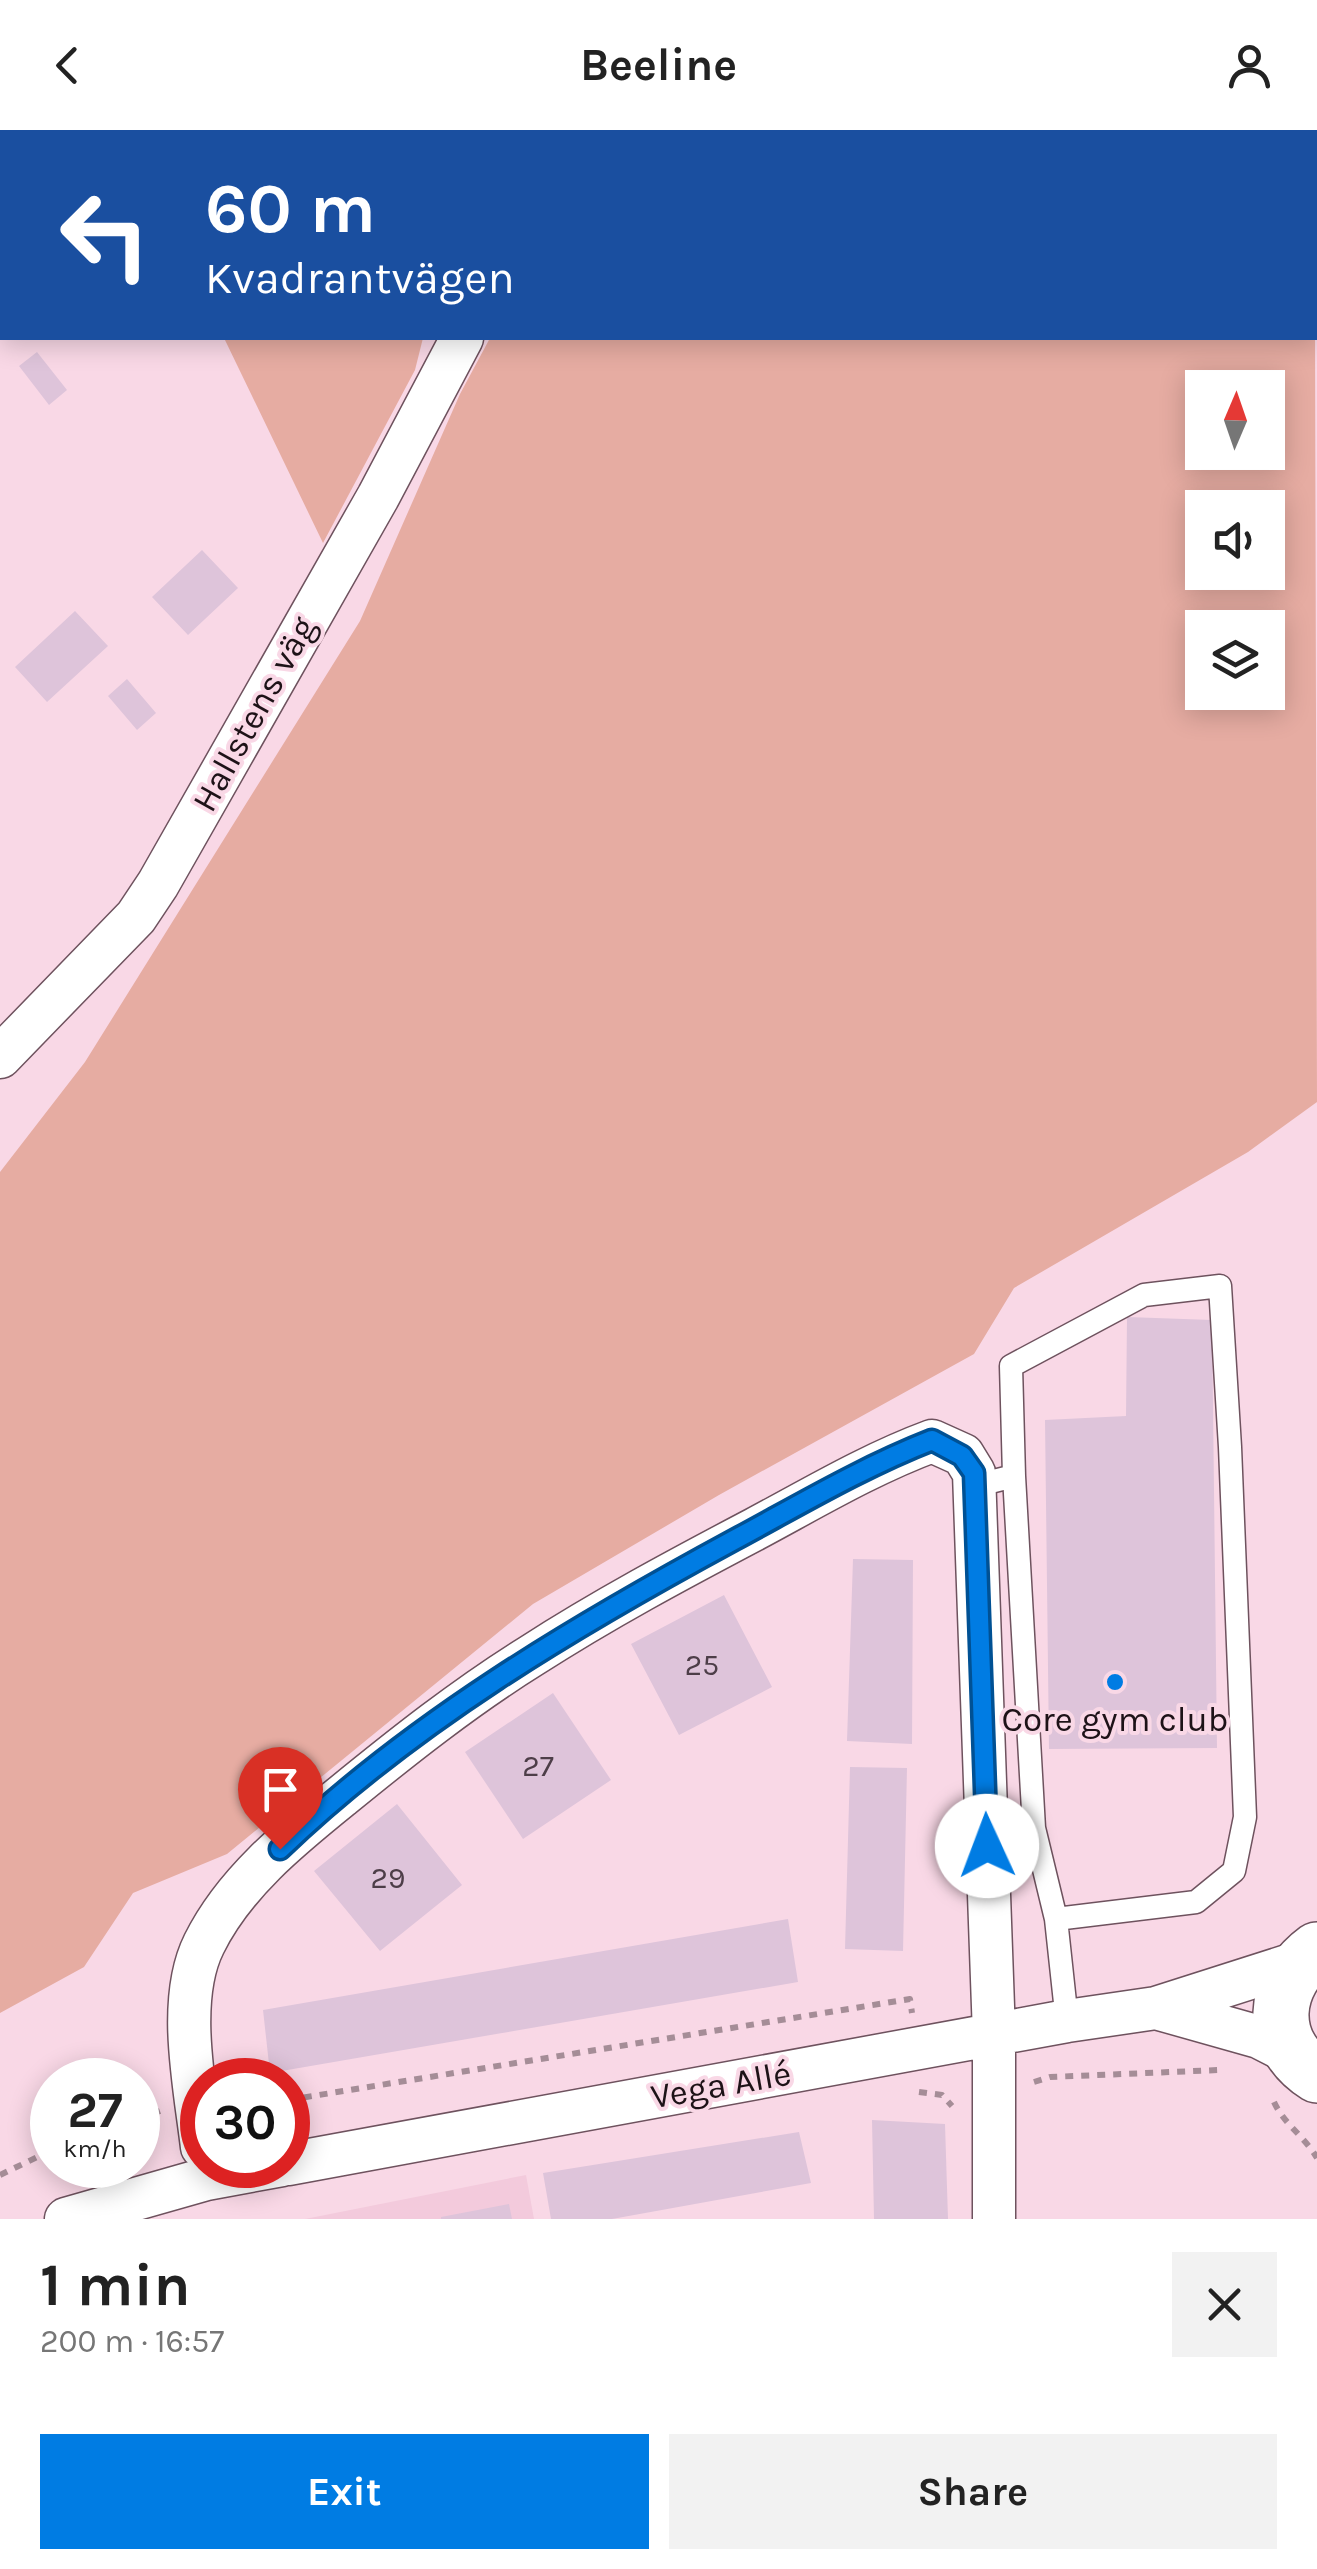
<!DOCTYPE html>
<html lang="en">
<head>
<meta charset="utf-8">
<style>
	:root { --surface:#fff; --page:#f2f2f2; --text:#222; --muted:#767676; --accent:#007ce3 }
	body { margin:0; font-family:Karla,sans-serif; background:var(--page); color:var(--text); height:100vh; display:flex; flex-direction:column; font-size:38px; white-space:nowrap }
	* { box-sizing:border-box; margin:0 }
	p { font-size:32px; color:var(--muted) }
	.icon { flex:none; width:55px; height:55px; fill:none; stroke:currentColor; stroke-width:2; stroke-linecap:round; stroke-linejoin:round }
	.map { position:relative; height:2089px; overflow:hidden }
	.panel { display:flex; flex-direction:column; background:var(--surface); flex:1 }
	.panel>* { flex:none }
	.banner { position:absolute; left:0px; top:0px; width:1318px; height:210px; box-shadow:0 5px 25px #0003; background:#1a4fa0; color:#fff; overflow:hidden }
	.needle { width:65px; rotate:2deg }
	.fabs { position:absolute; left:1185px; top:240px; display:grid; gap:20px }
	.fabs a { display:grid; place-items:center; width:100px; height:100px; border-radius:0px; background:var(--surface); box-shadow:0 5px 25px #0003; font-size:50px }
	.speed { position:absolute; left:30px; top:1928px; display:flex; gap:20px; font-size:50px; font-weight:700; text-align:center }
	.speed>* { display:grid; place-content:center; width:130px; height:130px; border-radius:50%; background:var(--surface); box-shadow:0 5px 25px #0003; line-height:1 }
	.speed small { font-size:25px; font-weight:400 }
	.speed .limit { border:15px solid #d22; background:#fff; color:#111 }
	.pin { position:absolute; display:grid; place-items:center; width:85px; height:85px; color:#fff; margin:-102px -42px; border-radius:50% 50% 50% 0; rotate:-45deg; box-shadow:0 0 10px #0007 }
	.pin .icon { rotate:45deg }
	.me { position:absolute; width:110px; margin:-55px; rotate:358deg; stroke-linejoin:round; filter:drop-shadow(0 0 8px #0008) }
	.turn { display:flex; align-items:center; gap:35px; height:210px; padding:0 40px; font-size:45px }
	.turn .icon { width:130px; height:130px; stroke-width:2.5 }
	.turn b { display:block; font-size:70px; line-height:85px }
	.round { display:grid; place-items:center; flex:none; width:105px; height:105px; border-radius:0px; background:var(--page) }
	.summary { display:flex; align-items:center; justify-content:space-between; height:170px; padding:0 40px }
	h1 { font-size:60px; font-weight:700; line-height:75px }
	.primary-button { display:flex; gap:20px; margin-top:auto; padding:20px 40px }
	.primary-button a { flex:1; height:115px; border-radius:0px; background:var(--accent); color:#fff; font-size:40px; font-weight:700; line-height:115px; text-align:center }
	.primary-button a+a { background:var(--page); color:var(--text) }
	header { display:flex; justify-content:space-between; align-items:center; height:130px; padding:0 40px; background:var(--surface); font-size:45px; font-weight:700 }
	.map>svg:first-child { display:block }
	.built { fill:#f3cadc }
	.green { fill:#e6aca2; fill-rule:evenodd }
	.building { fill:#dec4da }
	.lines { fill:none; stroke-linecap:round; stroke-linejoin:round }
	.lane-casing { stroke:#6e525e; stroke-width:25 }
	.street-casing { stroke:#6e525e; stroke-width:45 }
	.secondary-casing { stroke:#6e525e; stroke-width:58 }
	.path { stroke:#a58d97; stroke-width:6; stroke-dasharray:8 8; stroke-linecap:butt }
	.lane { stroke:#fff; stroke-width:22 }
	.street { stroke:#fff; stroke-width:42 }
	.secondary { stroke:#fff; stroke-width:55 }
	.route-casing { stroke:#005194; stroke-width:25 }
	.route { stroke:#007ce3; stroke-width:18 }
	.poi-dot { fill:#007ce3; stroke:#f9d8e6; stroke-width:4 }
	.labels { text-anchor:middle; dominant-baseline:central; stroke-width:8; stroke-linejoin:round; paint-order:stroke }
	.number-label { font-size:30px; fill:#4d3e48 }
	.street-label { font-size:35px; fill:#1d1217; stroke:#f9d8e6 }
	.poi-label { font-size:35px; fill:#1d1217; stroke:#f9d8e6 }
</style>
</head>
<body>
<header><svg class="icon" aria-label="back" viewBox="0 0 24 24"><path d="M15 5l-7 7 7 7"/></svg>Beeline<svg class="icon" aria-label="person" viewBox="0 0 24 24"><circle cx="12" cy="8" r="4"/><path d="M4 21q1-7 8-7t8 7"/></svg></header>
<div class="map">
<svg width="1317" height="2089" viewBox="0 0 1317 2089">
	<rect width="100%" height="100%" fill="#f9d8e6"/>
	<!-- built -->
	<path class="built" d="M 526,2045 L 534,2089 L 305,2089 Z"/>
	<!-- green -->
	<path class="green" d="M 124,0 L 311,0 L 314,2 L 125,2 Z
		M 367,0 L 653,0 L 369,2 Z
		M 847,0 L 1178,0 L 1180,2 L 841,2 Z
		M 1315,200 L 1317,972 L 1248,1022 L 1014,1158 L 974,1224 L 719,1365 L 533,1474 L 227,1724 L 133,1763 L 84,1837 L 0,1883 L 0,1042 L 85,932 L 360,491 L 460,264 L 490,208 L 1315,208 ZM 1202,258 L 1268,258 L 1268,322 L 1202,322 ZM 1202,378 L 1268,378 L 1268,442 L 1202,442 ZM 1202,498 L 1268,498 L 1268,562 L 1202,562 Z
		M 224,208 L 423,208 L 415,240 L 323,413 Z"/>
	<!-- building -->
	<path class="building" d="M 37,222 L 67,260 L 49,275 L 19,236 Z
		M 202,420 L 238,458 L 188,505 L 152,467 Z
		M 75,481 L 108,516 L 47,572 L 15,537 Z
		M 127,549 L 156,583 L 137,600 L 108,566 Z
		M 1127,1187 L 1212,1190 L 1217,1618 L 1049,1619 L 1045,1290 L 1126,1286 Z
		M 853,1429 L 913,1430 L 912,1614 L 847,1611 Z
		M 724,1465 L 772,1557 L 679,1605 L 631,1514 Z
		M 553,1563 L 611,1650 L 523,1709 L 465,1622 Z
		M 850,1637 L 907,1638 L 903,1821 L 845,1819 Z
		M 397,1674 L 462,1755 L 380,1821 L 314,1741 Z
		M 788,1789 L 798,1852 L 270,1943 L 263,1880 Z
		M 872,1990 L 945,1994 L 948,2089 L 874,2089 Z
		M 799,2002 L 811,2053 L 612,2089 L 551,2089 L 543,2043 Z
		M 509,2074 L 512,2089 L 441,2089 L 441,2087 Z"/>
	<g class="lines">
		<!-- lane casing -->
		<g class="lane-casing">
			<path id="lane" d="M 1014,1346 L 1034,1698 L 1056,1789
				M 974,1356 L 1014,1346 L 1011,1236 L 1144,1165 L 1220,1156 L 1230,1317 L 1245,1687 L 1234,1741 L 1196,1772 L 1056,1789 L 1067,1891"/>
		</g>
		<!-- street casing -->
		<g class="street-casing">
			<path id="street" d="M 341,0 L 343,2
				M 94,2 L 97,0
				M 735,2 L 739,0
				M 0,83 L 2,81
				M 0,927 L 136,787 L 158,754 L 378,367 L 462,208
				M 1156,1878 L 1259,1907 L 1294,1925
				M 202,2017 C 195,1957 176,1870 204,1814 C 234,1753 290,1708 342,1666 C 402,1617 465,1567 531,1526 C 604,1479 679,1439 755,1399 C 813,1368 870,1334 932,1311 L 963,1325 L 974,1343 L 994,1905 L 994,2089
				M 288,2034 L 1067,1891 L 1156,1878 L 1300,1832
				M 66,2089 L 206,2049 L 282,2035"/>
		</g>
		<!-- secondary casing -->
		<g class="secondary-casing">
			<path id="secondary" d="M 1256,0 L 1257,2
				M 1315,114 L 1317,118
				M 1317,1820 C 1272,1853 1266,1913 1317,1945"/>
		</g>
		<!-- path -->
		<path class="path" d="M 785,2 L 788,0
			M 1315,34 L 1317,37
			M 1034,1952 L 1050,1947 L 1220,1940
			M 919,1962 L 942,1965 L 952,1976
			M 288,1970 L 910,1869 L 912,1883
			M 1274,1972 C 1284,1994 1305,2007 1317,2028
			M 138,1989 L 160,1981
			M 0,2045 L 52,2020"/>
		<!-- lane -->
		<use href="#lane" class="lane"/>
		<!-- street -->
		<use href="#street" class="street"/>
		<!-- secondary -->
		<use href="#secondary" class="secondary"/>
	</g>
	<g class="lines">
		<!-- route casing -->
		<g class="route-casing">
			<path id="route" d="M 280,1719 C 411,1593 575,1496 734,1410 C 799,1375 863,1337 932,1310 L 962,1326 L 974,1343 L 987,1716"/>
		</g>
		<!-- route -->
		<use href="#route" class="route"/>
	</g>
	<!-- markers -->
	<circle class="poi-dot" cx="1115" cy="1552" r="10"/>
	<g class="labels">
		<!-- number labels -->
		<g class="number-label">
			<text x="702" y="1535">25</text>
			<text x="538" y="1636">27</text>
			<text x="388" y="1748">29</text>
		</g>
		<!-- street labels -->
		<g class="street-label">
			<text transform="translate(254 584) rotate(-61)">Hallstens väg</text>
			<text transform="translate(721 1955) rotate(-10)">Vega Allé</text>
		</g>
		<!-- poi labels -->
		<g class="poi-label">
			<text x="1115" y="1589">Core gym club</text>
		</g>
	</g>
</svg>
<div class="fabs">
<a><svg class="needle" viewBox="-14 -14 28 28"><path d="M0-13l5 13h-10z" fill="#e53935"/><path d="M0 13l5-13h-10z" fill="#767676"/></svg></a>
<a><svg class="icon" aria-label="sound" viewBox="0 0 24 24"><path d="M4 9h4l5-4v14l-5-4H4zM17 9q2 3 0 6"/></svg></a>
<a><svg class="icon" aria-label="layers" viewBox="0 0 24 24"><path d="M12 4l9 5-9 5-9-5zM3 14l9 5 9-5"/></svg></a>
</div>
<div class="speed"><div>27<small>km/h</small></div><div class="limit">30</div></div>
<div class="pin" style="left:280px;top:1719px;background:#d93025"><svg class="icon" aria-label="arrive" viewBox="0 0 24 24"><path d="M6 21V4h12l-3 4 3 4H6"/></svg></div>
<svg class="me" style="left:987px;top:1716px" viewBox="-20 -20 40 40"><circle r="19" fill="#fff"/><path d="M0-13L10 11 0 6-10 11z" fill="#007ce3"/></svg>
<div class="banner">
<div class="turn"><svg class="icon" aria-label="left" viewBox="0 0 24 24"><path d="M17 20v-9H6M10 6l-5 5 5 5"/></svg><div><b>60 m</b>Kvadrantvägen</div></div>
</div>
</div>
<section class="panel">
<div class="summary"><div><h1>1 min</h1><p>200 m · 16:57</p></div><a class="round"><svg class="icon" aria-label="close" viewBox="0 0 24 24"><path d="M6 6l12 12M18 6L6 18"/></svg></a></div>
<div class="primary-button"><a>Exit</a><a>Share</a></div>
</section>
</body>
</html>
